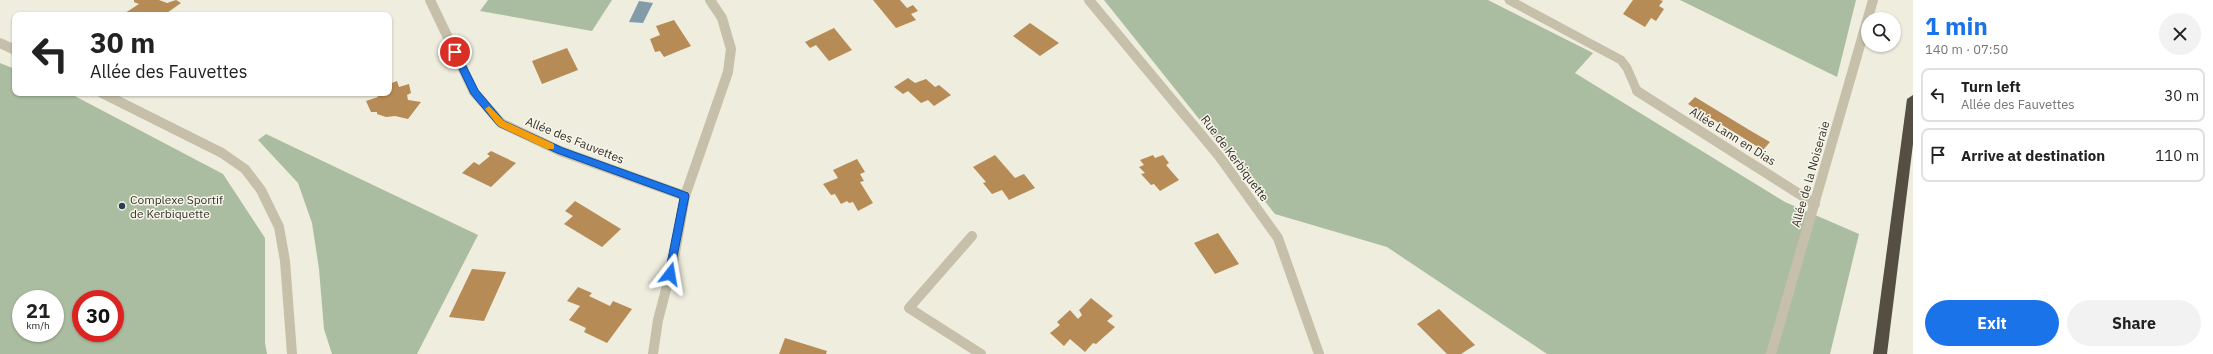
<!DOCTYPE html>
<html lang="en">
<head>
<meta charset="utf-8">
<style>
	:root { --surface:#fff; --page:#f2f2f2; --text:#222; --muted:#767676; --line:#e0e0e0; --accent:#1a73e8 }
	body { margin:0; font-family:"IBM Plex Sans",sans-serif; background:var(--page); color:var(--text); height:100vh; display:flex; flex-direction:column; font-size:15px; white-space:nowrap }
	* { box-sizing:border-box; margin:0 }
	p { font-size:13px; color:var(--muted) }
	.icon { flex:none; width:22px; height:22px; fill:none; stroke:currentColor; stroke-width:2; stroke-linecap:round; stroke-linejoin:round }
	.map { position:relative; flex:1; overflow:hidden }
	.details { display:flex; flex-direction:column; background:var(--surface); width:300px }
	.details>* { flex:none }
	.top-card { position:absolute; left:12px; top:12px; width:380px; height:84px; border-radius:8px; box-shadow:0 1px 3px #0004; background:#fff; color:var(--text); overflow:hidden }
	.fabs { position:absolute; left:1861px; top:12px; display:grid; gap:8px }
	.fabs a { display:grid; place-items:center; width:40px; height:40px; border-radius:50%; background:var(--surface); box-shadow:0 1px 3px #0004; font-size:20px }
	.speed { position:absolute; left:12px; top:290px; display:flex; gap:8px; font-size:20px; font-weight:700; text-align:center }
	.speed>* { display:grid; place-content:center; width:52px; height:52px; border-radius:50%; background:var(--surface); box-shadow:0 1px 3px #0004; line-height:1 }
	.speed small { font-size:10px; font-weight:400 }
	.speed .limit { border:6px solid #d22; background:#fff; color:#111 }
	.pin { position:absolute; display:grid; place-items:center; width:34px; height:34px; color:#fff; margin:-17px; border:2px solid #fff; border-radius:50%; box-shadow:0 1px 4px #0007 }
	.me { position:absolute; width:44px; margin:-22px; rotate:14deg; stroke-linejoin:round; filter:drop-shadow(0 0 3px #0008) }
	.turn { display:flex; align-items:center; gap:14px; height:84px; padding:0 12px; font-size:18px }
	.turn .icon { width:52px; height:52px; stroke-width:2.5 }
	.turn b { display:block; font-size:28px; line-height:34px }
	.round { display:grid; place-items:center; flex:none; width:42px; height:42px; border-radius:21px; background:var(--page) }
	.summary { display:flex; align-items:center; justify-content:space-between; height:68px; padding:0 12px }
	h1 { font-size:24px; font-weight:800; line-height:30px; color:var(--accent) }
	.cta { display:flex; gap:8px; margin-top:auto; padding:8px 12px }
	.cta a { flex:1; height:46px; border-radius:24px; background:var(--accent); color:#fff; font-size:16px; font-weight:800; line-height:46px; text-align:center }
	.cta a+a { background:var(--page); color:var(--text) }
	ul { padding:0; list-style:none }
	li { display:flex; align-items:center; gap:12px; height:54px; margin:0 8px 6px; padding:0 4px; border:2px solid var(--line); border-radius:8px }
	li div { flex:1 }
	li b { display:block; font-size:15px }
	li em { font-style:normal }
	main { display:flex; flex:1; min-height:0 }
	.map>svg:first-child { display:block }
	.green { fill:#aabda0; fill-rule:evenodd }
	.water { fill:#819ba9 }
	.building { fill:#b78b55 }
	.lines { fill:none; stroke-linecap:round; stroke-linejoin:round }
	.lane { stroke:#c6c0ab; stroke-width:9 }
	.street { stroke:#c6c0ab; stroke-width:10 }
	.highway { fill:#554e42; fill-rule:evenodd }
	.route { fill:#1a73e8; stroke:#114b97 }
	.slow { fill:#f59e0b }
	.poi-dot { fill:#244051; stroke:#f7f5ea; stroke-width:1.5 }
	.labels { text-anchor:middle; dominant-baseline:central; stroke-width:3; stroke-linejoin:round; paint-order:stroke }
	.street-label { font-size:12px; fill:#35312a; stroke:#f7f5ea }
	.poi-label { font-size:12px; fill:#35312a; stroke:#f7f5ea; text-anchor:start }
</style>
</head>
<body>
<main>
<div class="map">
<svg width="1913" height="354" viewBox="0 0 1913 354">
	<rect width="100%" height="100%" fill="#efedde"/>
	<!-- green -->
	<path class="green" d="M 488,0 L 612,0 L 592,31 L 480,11 Z
		M 1104,0 L 1488,0 L 1593,53 L 1575,73 L 1785,202 L 1859,234 L 1830,354 L 1547,354 L 1387,247 L 1275,214 Z
		M 1680,0 L 1856,0 L 1837,77 Z
		M 0,63 L 15,69 L 15,93 L 69,93 L 223,174 L 265,238 L 265,343 L 267,354 L 0,354 ZM 21,299 L 55,299 L 55,333 L 21,333 ZM 81,299 L 115,299 L 115,333 L 81,333 Z
		M 266,134 L 478,235 L 417,354 L 332,354 L 324,329 L 319,269 L 312,223 L 298,183 L 258,140 Z"/>
	<!-- water -->
	<path class="water" d="M 639,1 L 653,3 L 643,23 L 629,22 Z"/>
	<!-- building -->
	<path class="building" d="M 134,0 L 159,0 L 167,3 L 176,0 L 181,3 L 164,15 L 122,15 L 139,4 L 134,2 Z
		M 873,0 L 900,0 L 907,8 L 913,5 L 918,11 L 911,14 L 916,20 L 896,28 Z
		M 1633,0 L 1660,0 L 1663,1 L 1659,6 L 1664,9 L 1656,21 L 1651,18 L 1645,27 L 1623,14 Z
		M 674,20 L 691,46 L 664,57 L 660,51 L 655,52 L 650,39 L 660,35 L 656,26 Z
		M 1030,23 L 1059,43 L 1040,56 L 1013,36 Z
		M 834,28 L 852,50 L 829,61 L 816,45 L 810,48 L 805,42 Z
		M 567,48 L 578,70 L 542,84 L 532,61 Z
		M 908,78 L 915,83 L 926,79 L 935,87 L 939,85 L 951,95 L 934,106 L 928,100 L 921,103 L 908,91 L 903,94 L 894,87 Z
		M 397,81 L 399,87 L 409,84 L 411,93 L 407,95 L 408,100 L 421,102 L 408,119 L 395,116 L 386,117 L 377,114 L 377,112 L 371,112 L 366,101 L 378,97 L 376,93 L 389,93 L 389,84 Z
		M 1695,97 L 1751,131 L 1770,142 L 1763,150 L 1688,104 Z
		M 491,151 L 516,163 L 491,187 L 462,173 L 474,162 L 479,165 L 490,156 L 487,154 Z
		M 995,155 L 1015,178 L 1024,174 L 1035,188 L 1009,200 L 1002,190 L 992,194 L 983,183 L 986,182 L 973,167 Z
		M 1153,155 L 1155,158 L 1163,155 L 1169,163 L 1166,165 L 1179,180 L 1160,191 L 1154,184 L 1151,185 L 1141,174 L 1145,173 L 1139,167 L 1144,165 L 1140,160 Z
		M 857,159 L 865,172 L 860,174 L 864,181 L 860,182 L 873,203 L 858,211 L 853,202 L 849,203 L 847,201 L 841,204 L 835,194 L 831,195 L 823,184 L 838,178 L 833,170 Z
		M 575,201 L 621,229 L 602,247 L 564,224 L 573,216 L 565,211 Z
		M 1218,233 L 1239,264 L 1215,274 L 1194,243 Z
		M 472,269 L 506,272 L 484,321 L 449,317 Z
		M 578,287 L 592,293 L 589,296 L 610,306 L 613,301 L 632,309 L 607,343 L 584,332 L 586,328 L 569,320 L 580,306 L 567,301 Z
		M 1091,298 L 1113,316 L 1107,321 L 1115,327 L 1096,344 L 1093,343 L 1085,352 L 1070,339 L 1064,346 L 1050,333 L 1060,325 L 1057,322 L 1070,310 L 1078,319 L 1082,315 L 1079,310 Z
		M 1439,309 L 1475,345 L 1461,354 L 1447,354 L 1417,324 Z
		M 785,338 L 827,351 L 826,354 L 779,354 Z"/>
	<g class="lines">
		<!-- lane -->
		<path class="lane" d="M 1509,0 L 1621,60 L 1627,68 L 1637,91"/>
		<!-- street -->
		<path class="street" d="M 430,0 L 474,92 L 501,123 L 560,151 L 685,196
			M 1089,0 L 1219,156 L 1278,238 L 1319,354
			M 0,43 L 15,50
			M 1637,91 L 1815,204
			M 102,93 L 222,153 L 245,169 L 261,190 L 279,227 L 285,261 L 292,354
			M 972,236 L 909,308 L 981,354
			M 653,354 L 658,320 L 674,259 L 685,196 L 728,72 L 731,49 L 722,18 L 710,0
			M 1771,354 L 1873,0"/>
		<!-- highway -->
		<path class="highway" d="M 1913,95 L 1913,144 L 1887,354 L 1873,354 L 1907,99 Z"/>
	</g>
	<!-- route -->
	<path class="route" d="M 455,49 L 459,52 L 478,90 L 504,121 L 563,148 L 688,193 L 689,196 L 673,277 L 670,279 L 665,274 L 680,198 L 557,153 L 498,126 L 471,94 L 451,52 Z"/>
	<!-- slow -->
	<path class="slow" d="M 489,106 L 504,121 L 554,144 L 554,149 L 547,149 L 498,126 L 485,109 Z"/>
	<!-- markers -->
	<circle class="poi-dot" cx="122" cy="206" r="4"/>
	<g class="labels">
		<!-- street labels -->
		<g class="street-label">
			<text transform="translate(1733 136) rotate(32)">Allée Lann en Dias</text>
			<text transform="translate(575 140) rotate(22)">Allée des Fauvettes</text>
			<text transform="translate(1235 158) rotate(53)">Rue de Kerbiquette</text>
			<text transform="translate(1810 174) rotate(-74)">Allée de la Noiseraie</text>
		</g>
		<!-- poi labels -->
		<g class="poi-label">
			<text x="130" y="199">Complexe Sportif<tspan x="130" dy="14">de Kerbiquette</tspan></text>
		</g>
	</g>
</svg>
<div class="fabs">
<a><svg class="icon" aria-label="search" viewBox="0 0 24 24"><circle cx="10" cy="10" r="6"/><path d="M15 15l6 6"/></svg></a>
</div>
<div class="speed"><div>21<small>km/h</small></div><div class="limit">30</div></div>
<div class="pin" style="left:455px;top:52px;background:#d93025"><svg class="icon" aria-label="arrive" viewBox="0 0 24 24"><path d="M6 21V4h12l-3 4 3 4H6"/></svg></div>
<svg class="me" style="left:670px;top:274px" viewBox="-20 -20 40 40"><path d="M0-17L14 15 0 8-14 15z" fill="#1a73e8" stroke="#fff" stroke-width="4"/></svg>
<div class="top-card">
<div class="turn"><svg class="icon" aria-label="left" viewBox="0 0 24 24"><path d="M17 20v-9H6M10 6l-5 5 5 5"/></svg><div><b>30 m</b>Allée des Fauvettes</div></div>
</div>
</div>
<section class="details">
<div class="summary"><div><h1>1 min</h1><p>140 m · 07:50</p></div><a class="round"><svg class="icon" aria-label="close" viewBox="0 0 24 24"><path d="M6 6l12 12M18 6L6 18"/></svg></a></div>
<ul>
<li><svg class="icon" aria-label="left" viewBox="0 0 24 24"><path d="M17 20v-9H6M10 6l-5 5 5 5"/></svg><div><b>Turn left</b><p>Allée des Fauvettes</p></div><em>30 m</em></li>
<li><svg class="icon" aria-label="arrive" viewBox="0 0 24 24"><path d="M6 21V4h12l-3 4 3 4H6"/></svg><div><b>Arrive at destination</b></div><em>110 m</em></li>
</ul>
<div class="cta"><a>Exit</a><a>Share</a></div>
</section>
</main>
</body>
</html>
